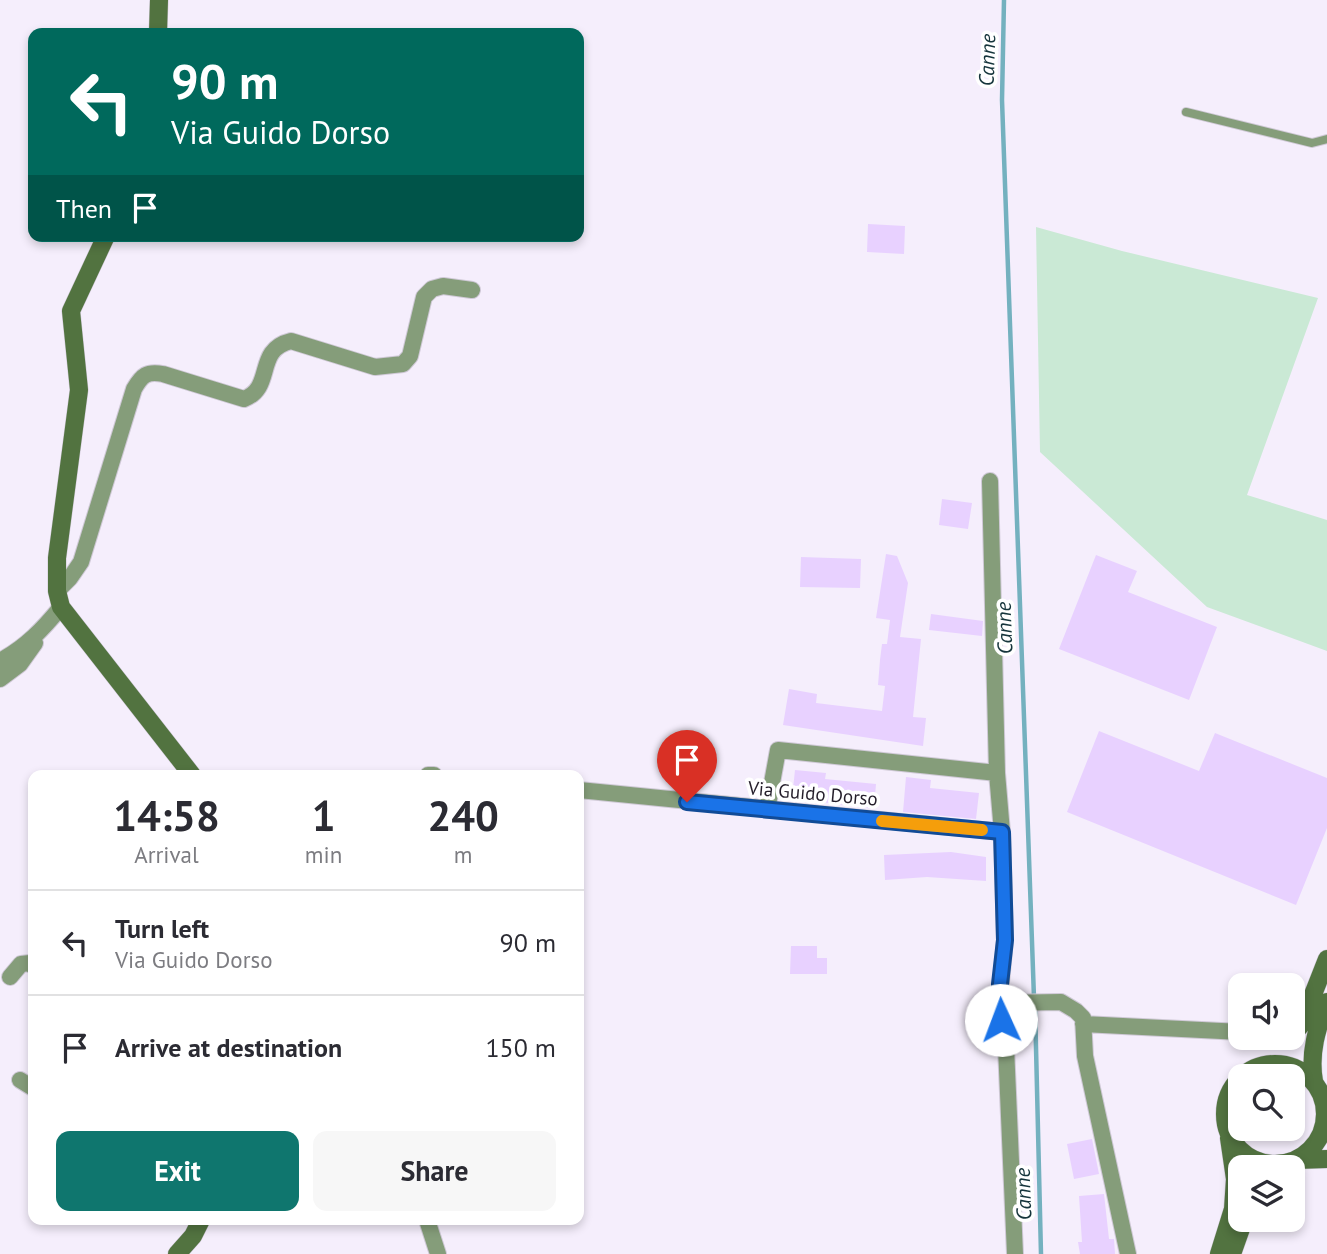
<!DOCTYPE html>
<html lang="en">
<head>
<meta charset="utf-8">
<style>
	:root { --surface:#fff; --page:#f7f7f7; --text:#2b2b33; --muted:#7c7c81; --line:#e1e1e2; --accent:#0f766e }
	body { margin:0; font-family:"PT Sans",sans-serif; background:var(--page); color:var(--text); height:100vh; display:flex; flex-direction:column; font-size:26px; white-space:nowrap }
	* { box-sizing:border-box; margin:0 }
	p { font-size:23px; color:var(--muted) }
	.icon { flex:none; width:38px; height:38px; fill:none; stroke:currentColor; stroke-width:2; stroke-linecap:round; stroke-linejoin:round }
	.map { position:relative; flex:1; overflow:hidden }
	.details { position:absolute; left:28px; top:770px; width:556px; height:455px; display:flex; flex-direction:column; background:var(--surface); border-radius:14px; box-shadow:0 4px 10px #0003 }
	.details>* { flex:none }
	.top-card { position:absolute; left:28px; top:28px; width:556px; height:214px; border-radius:14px; box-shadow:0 4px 10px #0003; background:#00695c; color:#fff; overflow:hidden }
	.controls { position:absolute; left:1228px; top:973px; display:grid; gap:14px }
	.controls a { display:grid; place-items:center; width:77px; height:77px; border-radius:14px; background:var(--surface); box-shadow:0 4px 10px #0003; font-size:35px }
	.pin { position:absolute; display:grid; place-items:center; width:60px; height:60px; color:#fff; margin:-72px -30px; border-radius:50% 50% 50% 0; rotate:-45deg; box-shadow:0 0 7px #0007 }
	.pin .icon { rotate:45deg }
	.me { position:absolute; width:77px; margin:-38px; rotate:358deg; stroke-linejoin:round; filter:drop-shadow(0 0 5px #0008) }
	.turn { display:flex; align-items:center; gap:24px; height:147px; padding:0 28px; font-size:32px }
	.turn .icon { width:91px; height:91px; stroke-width:2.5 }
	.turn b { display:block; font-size:49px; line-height:60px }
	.then { display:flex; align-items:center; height:66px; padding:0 28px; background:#0003; gap:14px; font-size:26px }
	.eta { display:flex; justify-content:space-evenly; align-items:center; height:119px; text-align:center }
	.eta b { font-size:42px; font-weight:800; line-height:49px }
	.primary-button { display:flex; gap:14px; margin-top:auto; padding:14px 28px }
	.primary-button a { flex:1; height:80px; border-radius:14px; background:var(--accent); color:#fff; font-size:28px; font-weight:800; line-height:80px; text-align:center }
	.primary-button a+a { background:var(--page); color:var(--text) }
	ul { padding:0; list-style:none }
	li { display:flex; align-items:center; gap:21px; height:105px; padding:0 28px; border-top:2px solid var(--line) }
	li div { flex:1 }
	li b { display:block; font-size:26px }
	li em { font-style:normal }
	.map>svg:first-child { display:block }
	.green { fill:#cae9d5 }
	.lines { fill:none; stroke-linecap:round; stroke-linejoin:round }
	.stream { stroke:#74b1bf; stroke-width:4.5 }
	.building { fill:#e8d1ff }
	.lane-casing { stroke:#cfc9d6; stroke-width:10 }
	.street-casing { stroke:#cfc9d6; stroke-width:18 }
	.secondary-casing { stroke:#cfc9d6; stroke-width:19 }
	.lane { stroke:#859d7a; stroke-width:8 }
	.street { stroke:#859d7a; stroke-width:16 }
	.secondary { stroke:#527340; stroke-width:18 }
	.route-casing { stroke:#114b97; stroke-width:18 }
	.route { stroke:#1a73e8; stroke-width:12 }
	.slow { stroke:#f59e0b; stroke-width:12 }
	.labels { text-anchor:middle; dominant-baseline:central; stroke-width:7; stroke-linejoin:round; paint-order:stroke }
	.street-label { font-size:19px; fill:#241e2a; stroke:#fff }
	.water-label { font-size:21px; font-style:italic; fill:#16353c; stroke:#fff }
</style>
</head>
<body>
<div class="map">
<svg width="1327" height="1254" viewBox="0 0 1327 1254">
	<rect width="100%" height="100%" fill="#f5eefc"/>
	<!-- green -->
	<path class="green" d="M 1036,227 L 1122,251 L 1318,298 L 1247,495 L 1327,520 L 1327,651 L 1207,607 L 1040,452 Z"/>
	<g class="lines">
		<!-- stream -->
		<path class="stream" d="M 1004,0 L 1002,100 L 1034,998
			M 1035,1006 L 1041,1254"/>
	</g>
	<!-- building -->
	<path class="building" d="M 868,224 L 905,226 L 904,254 L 867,252 Z
		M 942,499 L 972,503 L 968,529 L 939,525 Z
		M 886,554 L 897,556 L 908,583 L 900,637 L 921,639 L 913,717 L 926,718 L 923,746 L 783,725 L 789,689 L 817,694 L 816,703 L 882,711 L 885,686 L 878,685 L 880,660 L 882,644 L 887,644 L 890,620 L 876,618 Z
		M 1096,555 L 1137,571 L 1128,592 L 1217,627 L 1189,700 L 1059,649 Z
		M 801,557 L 861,559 L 860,588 L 800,587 Z
		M 931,614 L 983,621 L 982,636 L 929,630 Z
		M 1099,731 L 1199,771 L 1215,733 L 1327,778 L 1327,828 L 1296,905 L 1067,812 Z
		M 795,770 L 826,773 L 825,779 L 876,784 L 874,809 L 792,798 Z
		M 906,777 L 931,780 L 930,788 L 979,793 L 976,819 L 903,812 Z
		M 951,852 L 986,857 L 986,881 L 927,877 L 885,880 L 884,855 Z
		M 791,946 L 817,946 L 817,958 L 827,958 L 827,974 L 790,974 Z
		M 1092,1139 L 1099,1174 L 1074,1179 L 1067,1144 Z
		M 1104,1194 L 1109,1239 L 1114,1239 L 1115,1254 L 1080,1254 L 1078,1242 L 1082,1242 L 1079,1196 Z"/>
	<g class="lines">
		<!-- lane casing -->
		<g class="lane-casing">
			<path id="lane" d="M 1186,112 L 1312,143 L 1327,139"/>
		</g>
		<!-- street casing -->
		<g class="street-casing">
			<path id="street" d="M 990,481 L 997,773 L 1002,832 L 1005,940 L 999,1003 L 1006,1047 L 1015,1254
				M 57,591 L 70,578 L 81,562 L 134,389 C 142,375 147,371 163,374 L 244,399 C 275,387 254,350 291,341 L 375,367 L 403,364 L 410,356 L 424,297 L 432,289 L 443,286 L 472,290
				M 0,661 C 26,647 43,629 61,607
				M 0,679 L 20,664 L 35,643
				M 428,775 L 434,775
				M 579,790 L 1002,832
				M 767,810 L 778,750 L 997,773
				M 10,977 L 21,964 L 30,963 L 33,966
				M 999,1003 L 1061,1002 L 1076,1011 L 1083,1018 L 1085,1056 L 1128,1254
				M 1083,1024 L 1241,1032
				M 20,1080 L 33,1088
				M 427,1220 L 438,1254"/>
		</g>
		<!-- secondary casing -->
		<g class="secondary-casing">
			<path id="secondary" d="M 158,33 L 159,0
				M 106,236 L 71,311 L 79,390 L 57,558 L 57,591 L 61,607 L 192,775
				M 1293,1034 L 1301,1025 L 1327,959
				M1225 1114a50 50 0 1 1 100 0a50 50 0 1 1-100 0Z
				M 1314,1081 C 1309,1053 1317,1028 1327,1002
				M 1296,1160 L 1327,1159
				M 177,1254 L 193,1236 L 201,1220
				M 1219,1254 L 1233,1209 L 1235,1179 L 1229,1138
				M 1232,1254 L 1244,1220"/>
		</g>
		<!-- lane -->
		<use href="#lane" class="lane"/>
		<!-- street -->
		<use href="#street" class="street"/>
		<!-- secondary -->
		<use href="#secondary" class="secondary"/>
	</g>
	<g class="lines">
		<!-- route casing -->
		<g class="route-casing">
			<path id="route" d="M 687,802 L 1002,832 L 1005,940 L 1000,984 L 1001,1020"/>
		</g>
		<!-- route -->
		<use href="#route" class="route"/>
		<!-- slow -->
		<path class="slow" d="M 882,821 L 982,830"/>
	</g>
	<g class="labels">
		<!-- street labels -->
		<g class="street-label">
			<text transform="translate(813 793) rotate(5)">Via Guido Dorso</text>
		</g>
		<!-- water labels -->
		<g class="water-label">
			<text transform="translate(987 60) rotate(-88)">Canne</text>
			<text transform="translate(1004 628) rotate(-92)">Canne</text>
			<text transform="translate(1023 1194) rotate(-92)">Canne</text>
		</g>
	</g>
</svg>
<div class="controls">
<a><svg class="icon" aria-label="sound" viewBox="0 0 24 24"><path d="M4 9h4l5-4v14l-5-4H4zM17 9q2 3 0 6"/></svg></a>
<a><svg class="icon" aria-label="search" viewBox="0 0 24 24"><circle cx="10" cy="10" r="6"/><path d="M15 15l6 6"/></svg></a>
<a><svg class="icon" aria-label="layers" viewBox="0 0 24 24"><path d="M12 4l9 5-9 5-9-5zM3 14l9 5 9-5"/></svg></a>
</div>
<div class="pin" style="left:687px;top:802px;background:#d93025"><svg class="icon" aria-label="arrive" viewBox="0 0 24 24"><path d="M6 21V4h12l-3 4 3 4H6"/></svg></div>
<svg class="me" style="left:1001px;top:1020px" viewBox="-20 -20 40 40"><circle r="19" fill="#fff"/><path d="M0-13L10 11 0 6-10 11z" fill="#1a73e8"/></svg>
<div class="top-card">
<div class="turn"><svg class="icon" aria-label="left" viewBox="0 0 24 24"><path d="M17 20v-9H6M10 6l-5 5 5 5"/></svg><div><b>90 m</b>Via Guido Dorso</div></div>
<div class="then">Then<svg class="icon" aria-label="arrive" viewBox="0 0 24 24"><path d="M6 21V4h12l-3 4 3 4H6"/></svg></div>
</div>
<section class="details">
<div class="eta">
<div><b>14:58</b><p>Arrival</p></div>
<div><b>1</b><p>min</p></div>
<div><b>240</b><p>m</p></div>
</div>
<ul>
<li><svg class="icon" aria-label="left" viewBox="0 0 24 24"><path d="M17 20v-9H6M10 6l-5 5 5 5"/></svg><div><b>Turn left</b><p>Via Guido Dorso</p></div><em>90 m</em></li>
<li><svg class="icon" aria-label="arrive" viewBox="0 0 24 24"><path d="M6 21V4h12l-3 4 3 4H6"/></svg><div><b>Arrive at destination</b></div><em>150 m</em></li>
</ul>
<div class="primary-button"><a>Exit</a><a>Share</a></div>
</section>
</div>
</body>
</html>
